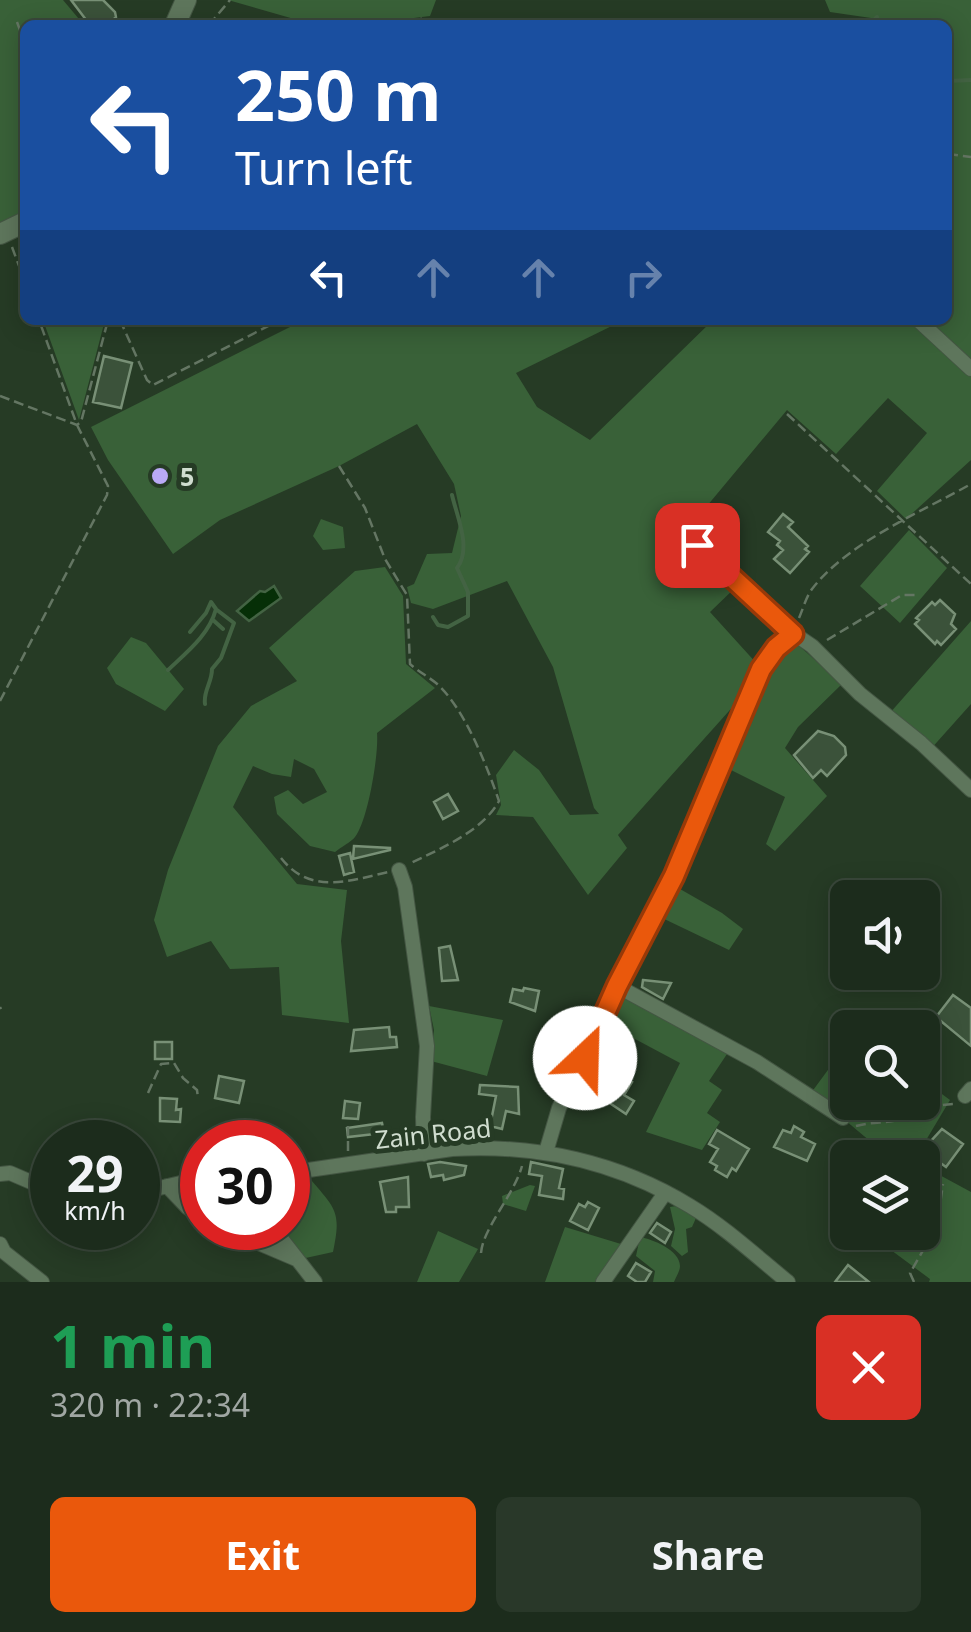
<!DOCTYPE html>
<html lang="en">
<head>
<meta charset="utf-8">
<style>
	:root { --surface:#1c2c1c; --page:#293829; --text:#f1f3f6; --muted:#a0a7a3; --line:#3a483b; --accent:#ea580c }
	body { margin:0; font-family:"Noto Sans",sans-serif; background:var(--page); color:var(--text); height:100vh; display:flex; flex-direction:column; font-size:38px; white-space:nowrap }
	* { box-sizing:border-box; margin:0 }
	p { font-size:32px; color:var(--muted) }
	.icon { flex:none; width:55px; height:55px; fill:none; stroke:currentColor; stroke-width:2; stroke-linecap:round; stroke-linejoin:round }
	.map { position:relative; height:1282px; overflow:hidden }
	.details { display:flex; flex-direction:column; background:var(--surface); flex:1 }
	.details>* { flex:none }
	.banner { position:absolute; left:20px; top:20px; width:932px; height:305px; border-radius:15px; box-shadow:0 5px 25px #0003,0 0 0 2px var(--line); background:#1a4fa0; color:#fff; overflow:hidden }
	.tools { position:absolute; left:830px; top:880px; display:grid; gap:20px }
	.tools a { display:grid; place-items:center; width:110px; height:110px; border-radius:15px; background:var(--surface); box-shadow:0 5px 25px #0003,0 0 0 2px var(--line); font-size:50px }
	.speed { position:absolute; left:30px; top:1120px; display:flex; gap:20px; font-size:50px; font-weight:700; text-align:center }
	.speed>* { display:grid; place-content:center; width:130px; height:130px; border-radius:50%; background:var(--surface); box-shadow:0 5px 25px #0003,0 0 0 2px var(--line); line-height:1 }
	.speed small { font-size:25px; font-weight:400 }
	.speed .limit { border:15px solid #d22; background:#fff; color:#111 }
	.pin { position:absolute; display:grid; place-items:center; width:85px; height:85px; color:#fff; margin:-42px; border-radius:20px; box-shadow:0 5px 15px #0006 }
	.me { position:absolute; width:110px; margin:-55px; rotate:24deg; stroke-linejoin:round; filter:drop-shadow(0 0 8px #0008) }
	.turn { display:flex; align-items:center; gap:35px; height:210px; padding:0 50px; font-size:45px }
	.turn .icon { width:130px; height:130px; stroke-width:2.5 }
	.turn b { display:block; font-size:70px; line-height:85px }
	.lanes { display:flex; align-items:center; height:95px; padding:0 50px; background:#0003; justify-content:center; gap:50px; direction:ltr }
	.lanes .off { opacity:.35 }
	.round { display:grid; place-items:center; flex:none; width:105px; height:105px; border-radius:15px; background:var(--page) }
	.head { display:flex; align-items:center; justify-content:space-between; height:170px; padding:0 50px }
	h1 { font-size:60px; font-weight:700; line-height:75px; color:#1e9e55 }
	.button { display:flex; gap:20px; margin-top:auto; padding:20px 50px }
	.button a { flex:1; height:115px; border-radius:15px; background:var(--accent); color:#fff; font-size:40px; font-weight:700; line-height:115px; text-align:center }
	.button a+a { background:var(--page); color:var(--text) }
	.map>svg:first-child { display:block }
	.green { fill:#396138 }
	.water { fill:#062f07; stroke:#436343; stroke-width:2.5 }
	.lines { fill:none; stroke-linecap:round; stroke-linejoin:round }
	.stream { stroke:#436343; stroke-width:4 }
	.building { fill:#3b523a; stroke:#789076; stroke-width:2.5 }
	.street-casing { stroke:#445643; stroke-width:16 }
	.secondary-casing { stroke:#445643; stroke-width:22 }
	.path { stroke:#647663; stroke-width:2.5; stroke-dasharray:10 5; stroke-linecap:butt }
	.street { stroke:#5e765c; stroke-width:14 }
	.secondary { stroke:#5e765c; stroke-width:20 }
	.route-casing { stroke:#983908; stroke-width:25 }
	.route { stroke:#ea580c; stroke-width:18 }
	.poi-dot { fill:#baaaf6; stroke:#263b25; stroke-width:4 }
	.labels { text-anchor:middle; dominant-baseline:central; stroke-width:10; stroke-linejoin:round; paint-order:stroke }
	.poi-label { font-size:25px; font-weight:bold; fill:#d0ddcf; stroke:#263b25; text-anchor:start }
	.street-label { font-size:25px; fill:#d0ddcf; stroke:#263b25 }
</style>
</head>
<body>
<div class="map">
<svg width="971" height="1282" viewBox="0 0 971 1282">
	<rect width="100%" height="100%" fill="#263b25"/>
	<!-- green -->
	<path class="green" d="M 0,0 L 63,0 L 84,25 L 25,25 L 25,218 L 0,230 Z
		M 228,0 L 436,0 L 430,16 L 358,25 L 315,25 Z
		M 825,0 L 971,0 L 971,361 L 927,320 L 948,320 L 948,256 L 954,248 L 948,243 L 948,25 L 859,25 L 871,18 L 830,12 Z
		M 43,320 L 105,320 L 79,420 Z
		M 304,320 L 624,320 L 516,373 L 537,407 L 590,440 L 713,320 L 912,320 L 971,373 L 971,460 L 906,519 L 877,491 L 927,433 L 888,398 L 836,454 L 787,410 L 682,536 L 737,586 L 710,612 L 758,665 L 746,692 L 618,835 L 627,848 L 588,895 L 533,817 L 496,815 L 501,805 L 496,775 L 514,750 L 539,770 L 570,815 L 599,814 L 594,808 L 553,667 L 507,581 L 433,609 L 411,603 L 407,587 L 414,584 L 427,554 L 452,553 L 461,516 L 454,484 L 417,424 L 339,466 L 220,520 L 173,554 L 108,460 L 91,427 Z
		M 321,519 L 343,527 L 345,548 L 323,550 L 313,536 Z
		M 909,530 L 947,568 L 900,623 L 860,586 Z
		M 385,567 L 403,596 L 406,664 L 435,688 L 377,733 C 379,753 368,821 355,837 C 351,842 341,847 335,852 L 310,846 L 277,814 L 274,797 L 288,790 L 303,804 L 327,792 L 314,769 L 294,759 L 291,777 L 272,774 L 253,766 L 233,807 L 297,884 L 347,890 L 341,941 L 349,1023 L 282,1015 L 279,967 L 230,969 L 211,941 L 167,957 L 154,920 L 168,870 L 218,746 L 251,706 L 297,681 L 269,648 L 355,571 Z
		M 971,621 L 971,704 L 929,751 L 889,714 Z
		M 131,637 L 146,643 L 184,689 L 165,711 L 116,684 L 107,668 Z
		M 796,643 L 842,684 L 798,727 L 785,748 L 827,796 L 775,851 L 766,844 L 785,797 L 725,767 L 775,652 Z
		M 673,885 L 722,913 L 743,929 L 729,950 L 658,916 Z
		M 617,993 L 727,1054 L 709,1081 L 722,1090 L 707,1113 L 720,1122 L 702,1150 L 646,1132 L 680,1063 L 605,1023 Z
		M 429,1006 L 503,1020 L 487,1076 L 431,1061 L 434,1030 Z
		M 847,1044 L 848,1102 L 922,1102 L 923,1080 L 950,1100 L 916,1157 L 880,1157 L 883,1151 C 857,1132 838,1112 811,1093 Z
		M 923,1166 L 971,1192 L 971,1282 L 929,1282 L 930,1279 L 868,1233 L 922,1232 Z
		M 288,1179 L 311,1180 C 337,1210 341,1213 333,1252 L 301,1259 L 287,1241 L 260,1245 L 226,1228 L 288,1228 Z
		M 530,1185 L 535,1186 L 526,1211 L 503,1204 L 502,1196 Z
		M 682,1205 L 696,1218 L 692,1227 L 686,1229 L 688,1252 L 682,1256 L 671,1246 L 675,1229 L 670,1207 Z
		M 565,1227 L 621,1244 L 598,1282 L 545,1282 Z
		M 438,1231 L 478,1249 L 459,1282 L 417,1282 Z
		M 640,1237 C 652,1239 680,1250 680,1266 C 680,1271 676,1277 674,1282 L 653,1282 L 655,1271 L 636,1256 Z"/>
	<!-- water -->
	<path class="water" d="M 274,586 L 281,598 L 249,621 L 237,611 L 260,591 L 265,592 Z"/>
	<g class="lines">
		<!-- stream -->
		<path class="stream" d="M 869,25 L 877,17
			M 948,81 L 971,80
			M 433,617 L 438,625 L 448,627 L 468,616 L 468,592 L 457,568 C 472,548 457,517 452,495
			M 213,620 L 223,629
			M 168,670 C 187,652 209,635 216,609 L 211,602 L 206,613 L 190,632
			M 205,704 C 203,691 212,683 212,669 L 221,658 L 234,623 L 217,610"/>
	</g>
	<!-- building -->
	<path class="building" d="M 71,0 L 103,0 L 115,12 L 116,17 L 112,21 L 116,25 L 90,25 Z
		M 104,356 L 132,363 L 121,408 L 93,402 Z
		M 783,514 L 793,522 L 788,527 L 808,546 L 805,549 L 809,552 L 790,573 L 774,559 L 783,550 L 777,545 L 780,541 L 768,532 Z
		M 940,600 L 955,614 L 951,624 L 956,629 L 941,645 L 937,641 L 935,644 L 915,624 L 919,620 L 916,618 L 932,602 L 935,605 Z
		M 818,731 L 834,736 L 845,747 L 846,755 L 827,776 L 821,770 L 813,778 L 794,755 Z
		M 448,794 L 458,811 L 443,819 L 434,802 Z
		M 354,846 L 390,848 L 390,850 L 353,859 Z
		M 350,853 L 354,872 L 344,875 L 339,856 Z
		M 450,946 L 458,980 L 442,981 L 439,948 Z
		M 643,980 L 671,983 L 663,999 L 642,987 Z
		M 524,988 L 539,991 L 535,1011 L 510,1002 L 513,989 L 523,991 Z
		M 953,995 L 971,1008 L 971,1046 L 936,1017 Z
		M 389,1027 L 390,1037 L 396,1037 L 397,1047 L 351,1051 L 354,1030 Z
		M 155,1042 L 172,1042 L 172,1059 L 155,1059 Z
		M 609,1072 L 632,1082 L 624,1095 L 634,1101 L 626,1114 L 605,1100 L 600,1102 L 595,1087 L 601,1085 Z
		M 219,1076 L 244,1081 L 239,1103 L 215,1098 Z
		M 480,1085 L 518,1087 L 519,1114 L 506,1111 L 502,1129 L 490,1126 L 496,1096 L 479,1094 Z
		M 160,1098 L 177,1099 L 176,1110 L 181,1109 L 180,1122 L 160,1121 Z
		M 345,1101 L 360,1103 L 358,1119 L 343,1118 Z
		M 382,1123 L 384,1133 L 348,1137 L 347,1128 Z
		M 794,1126 L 804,1132 L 801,1137 L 815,1144 L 807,1161 L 774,1147 L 783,1130 L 791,1133 Z
		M 942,1129 L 963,1144 L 946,1167 L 935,1159 L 931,1164 L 919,1154 Z
		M 717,1130 L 749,1149 L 736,1171 L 732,1168 L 727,1177 L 715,1170 L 717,1166 L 710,1162 L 718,1149 L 709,1144 Z
		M 840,1156 L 848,1161 L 848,1179 L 832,1169 Z
		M 440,1162 L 466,1166 L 464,1175 L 444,1180 L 443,1175 L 431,1177 L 428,1164 Z
		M 531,1162 L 563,1169 L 559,1188 L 564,1189 L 563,1199 L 539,1195 L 542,1176 L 529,1174 Z
		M 408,1177 L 409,1207 L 396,1207 L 396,1212 L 386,1212 L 380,1182 Z
		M 588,1202 L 599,1208 L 588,1230 L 570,1221 L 579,1204 L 585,1207 Z
		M 657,1223 L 671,1232 L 665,1243 L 650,1233 Z
		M 636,1263 L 651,1272 L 645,1282 L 637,1282 L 628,1276 Z
		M 848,1265 L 869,1282 L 835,1282 Z"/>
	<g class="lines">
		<!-- street casing -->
		<g class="street-casing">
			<path id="street" d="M 918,320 L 971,369
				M 697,545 L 793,633 L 812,646 L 860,694 L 921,743 L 971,790
				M 399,870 L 405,887 L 427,1046 L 423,1117 L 424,1154
				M 617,986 L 757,1062 L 843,1118
				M 965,1096 L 971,1089
				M 546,1152 L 559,1108 L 617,986 L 674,876 L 761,669 L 777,648 L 793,633
				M 288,1173 L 452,1149 C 536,1144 618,1162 690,1206 C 725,1227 756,1256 788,1282
				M 0,1174 L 10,1173 L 52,1191
				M 167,1186 L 187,1207 L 202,1218
				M 138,1193 L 202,1178
				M 223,1228 L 296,1259
				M 273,1228 L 315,1282
				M 0,1244 L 4,1252 L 42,1282
				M 603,1282 L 665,1193"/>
		</g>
		<!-- secondary casing -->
		<g class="secondary-casing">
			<path id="secondary" d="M 175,25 L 186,0
				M 0,234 L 25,222"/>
		</g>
		<!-- path -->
		<path class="path" d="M 17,22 L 25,44
			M 209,25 L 230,0
			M 417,25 L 422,18
			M 948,154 L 971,157
			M 12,247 L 25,282
			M 120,320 L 147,380 L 153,385 L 280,320
			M 0,396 L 77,425 L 81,422 L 108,320
			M 787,414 L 971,584
			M 339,466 L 365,508 L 385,559 L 407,595 L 410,664 C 418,671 427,676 436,683 C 464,707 487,766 499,801 C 482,832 439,849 409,864
			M 799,618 C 803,609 806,597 812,589 C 847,543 921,512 971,484
			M 827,640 L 902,595 L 915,595
			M 0,701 L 107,495 L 108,486 L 77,425 L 39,320
			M 281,858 C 310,895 349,881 388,872
			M 0,1007 L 1,1009
			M 148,1093 L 161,1064 L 174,1063 L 183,1078 L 197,1090 L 198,1098
			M 856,1126 C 870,1122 888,1123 898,1120 C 921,1112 930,1105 955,1104
			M 348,1151 L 348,1123
			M 481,1253 C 483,1228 514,1195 522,1166
			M 914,1282 L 910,1273 L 937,1226 L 943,1184"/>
		<!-- street -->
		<use href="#street" class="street"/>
		<!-- secondary -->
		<use href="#secondary" class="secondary"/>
	</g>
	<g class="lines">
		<!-- route casing -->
		<g class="route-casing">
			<path id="route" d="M 585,1058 L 617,986 L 674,876 L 761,669 L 776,648 L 793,634 L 697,545"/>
		</g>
		<!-- route -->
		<use href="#route" class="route"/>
	</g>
	<!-- markers -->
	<circle class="poi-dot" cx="160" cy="476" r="10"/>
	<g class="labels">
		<!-- poi labels -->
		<g class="poi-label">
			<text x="180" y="476">5</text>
		</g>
		<!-- street labels -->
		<g class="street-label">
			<text transform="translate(433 1133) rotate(-6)">Zain Road</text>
		</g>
	</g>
</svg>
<div class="tools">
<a><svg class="icon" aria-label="sound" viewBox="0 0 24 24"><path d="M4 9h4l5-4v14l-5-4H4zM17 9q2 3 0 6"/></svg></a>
<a><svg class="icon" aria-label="search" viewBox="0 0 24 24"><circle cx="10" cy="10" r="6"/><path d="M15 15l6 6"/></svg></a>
<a><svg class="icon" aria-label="layers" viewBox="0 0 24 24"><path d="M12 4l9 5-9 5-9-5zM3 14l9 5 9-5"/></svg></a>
</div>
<div class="speed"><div>29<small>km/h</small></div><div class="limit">30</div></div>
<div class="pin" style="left:697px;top:545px;background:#d93025"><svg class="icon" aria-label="arrive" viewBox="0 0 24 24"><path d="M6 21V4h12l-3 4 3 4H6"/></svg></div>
<svg class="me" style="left:585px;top:1058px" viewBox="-20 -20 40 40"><circle r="19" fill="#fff"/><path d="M0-13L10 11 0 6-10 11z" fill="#ea580c"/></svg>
<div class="banner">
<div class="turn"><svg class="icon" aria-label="left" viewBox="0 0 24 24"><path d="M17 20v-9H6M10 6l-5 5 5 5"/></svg><div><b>250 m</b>Turn left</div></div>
<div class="lanes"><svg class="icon" aria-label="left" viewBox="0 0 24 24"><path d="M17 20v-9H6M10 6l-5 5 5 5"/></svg><svg class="icon off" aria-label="ahead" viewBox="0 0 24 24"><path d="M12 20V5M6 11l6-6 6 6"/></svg><svg class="icon off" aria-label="ahead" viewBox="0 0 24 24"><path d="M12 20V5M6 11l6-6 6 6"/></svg><svg class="icon off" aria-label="right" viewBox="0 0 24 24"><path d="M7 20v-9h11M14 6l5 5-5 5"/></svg></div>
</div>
</div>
<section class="details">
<div class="head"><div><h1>1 min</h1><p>320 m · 22:34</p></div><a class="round" style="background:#d93025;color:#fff"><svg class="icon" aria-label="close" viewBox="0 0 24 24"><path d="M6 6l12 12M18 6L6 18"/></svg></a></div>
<div class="button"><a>Exit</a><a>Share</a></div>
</section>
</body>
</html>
